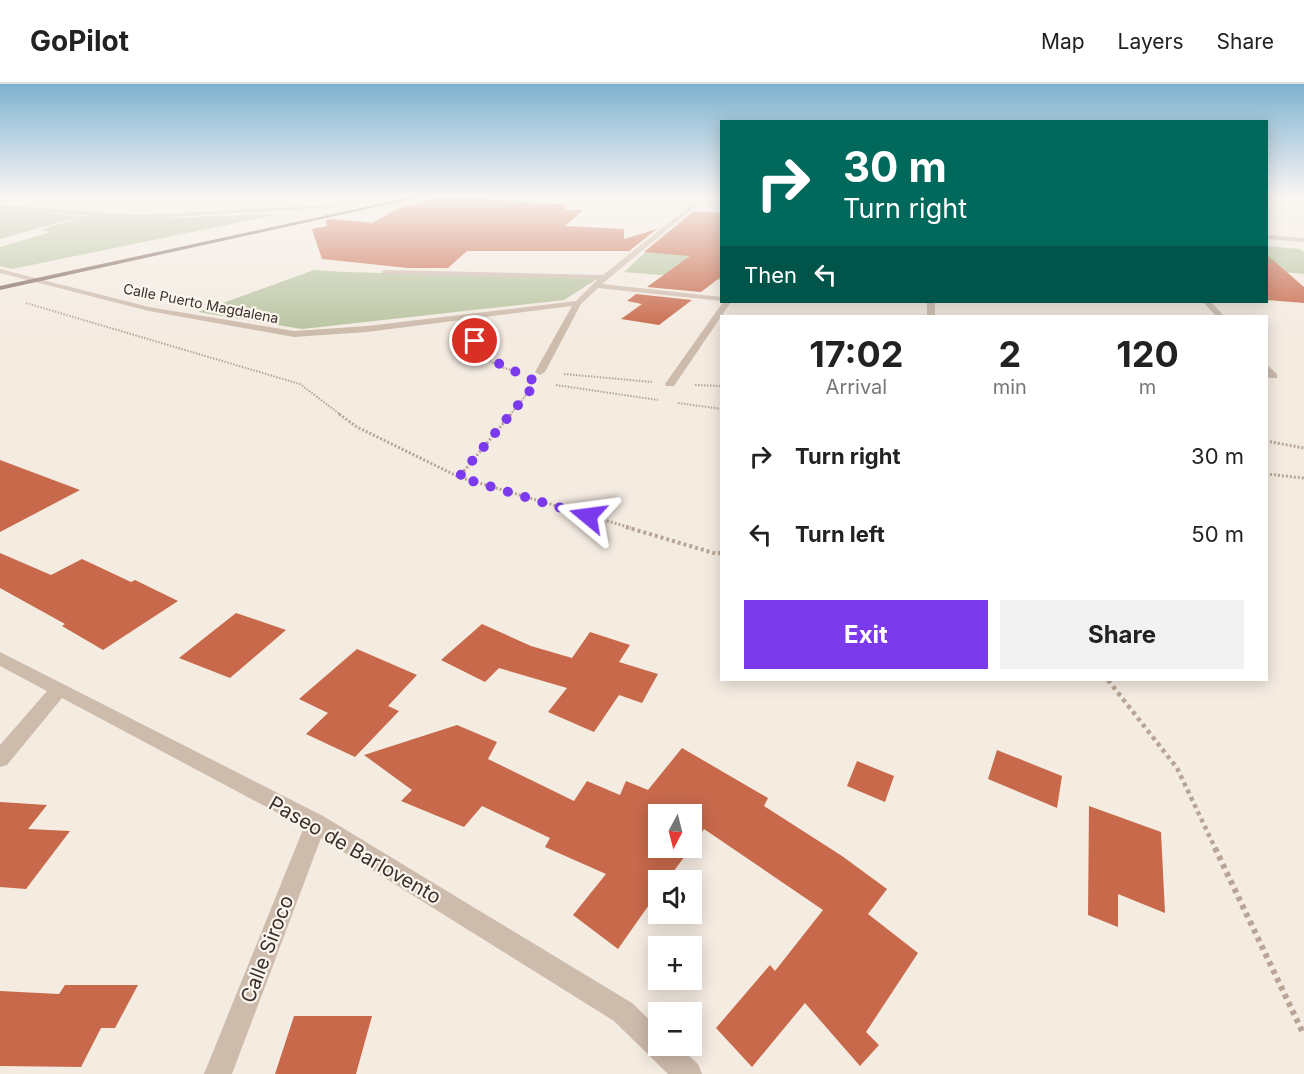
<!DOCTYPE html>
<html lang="en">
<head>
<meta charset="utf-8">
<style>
	:root { --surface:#fff; --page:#f2f2f2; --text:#222; --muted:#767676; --line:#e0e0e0; --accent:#7c3aed }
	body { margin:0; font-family:Inter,sans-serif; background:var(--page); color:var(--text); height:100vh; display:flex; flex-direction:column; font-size:22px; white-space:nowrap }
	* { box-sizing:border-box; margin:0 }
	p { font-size:20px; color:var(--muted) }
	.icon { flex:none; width:33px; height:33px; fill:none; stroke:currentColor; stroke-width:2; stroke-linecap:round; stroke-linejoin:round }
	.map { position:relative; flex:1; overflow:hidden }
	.drawer { position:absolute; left:720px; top:231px; width:548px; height:366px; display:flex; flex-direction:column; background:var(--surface); border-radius:0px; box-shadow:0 3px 15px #0003 }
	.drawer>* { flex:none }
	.top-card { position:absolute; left:720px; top:36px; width:548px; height:183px; border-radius:0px; box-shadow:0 3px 15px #0003; background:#00695c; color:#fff; overflow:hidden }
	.needle { width:39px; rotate:187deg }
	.controls { position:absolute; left:648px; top:720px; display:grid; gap:12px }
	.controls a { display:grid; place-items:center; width:54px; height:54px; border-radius:0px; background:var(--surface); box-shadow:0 3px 15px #0003; font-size:30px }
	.pin { position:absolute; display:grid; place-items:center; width:51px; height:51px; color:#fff; margin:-26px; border:3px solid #fff; border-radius:50%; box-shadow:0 2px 6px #0007 }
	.me { position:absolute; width:66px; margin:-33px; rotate:286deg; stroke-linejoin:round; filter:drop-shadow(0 0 4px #0008) }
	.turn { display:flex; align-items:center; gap:21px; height:126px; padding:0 24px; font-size:27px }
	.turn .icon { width:78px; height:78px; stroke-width:2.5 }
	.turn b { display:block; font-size:42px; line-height:51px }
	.then { display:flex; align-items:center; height:57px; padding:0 24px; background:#0003; gap:12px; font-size:22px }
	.eta { display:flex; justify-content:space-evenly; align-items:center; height:102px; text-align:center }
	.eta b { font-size:36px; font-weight:700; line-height:42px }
	.button { display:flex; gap:12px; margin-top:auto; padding:12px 24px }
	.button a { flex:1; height:69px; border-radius:0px; background:var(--accent); color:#fff; font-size:24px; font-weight:700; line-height:69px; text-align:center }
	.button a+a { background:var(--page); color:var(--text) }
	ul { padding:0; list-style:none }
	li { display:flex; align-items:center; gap:18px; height:78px; padding:0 24px }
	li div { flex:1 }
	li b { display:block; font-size:22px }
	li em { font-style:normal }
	header { display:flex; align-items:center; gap:36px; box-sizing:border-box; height:84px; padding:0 30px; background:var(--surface); border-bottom:2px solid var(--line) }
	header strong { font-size:28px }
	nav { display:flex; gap:33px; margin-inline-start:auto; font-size:21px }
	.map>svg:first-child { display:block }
	.green { fill:#b8c4a0 }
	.building { fill:#c8694b }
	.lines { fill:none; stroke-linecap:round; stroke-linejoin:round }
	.path-far4 { stroke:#b9a596; stroke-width:2; stroke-dasharray:1.5 1.5; stroke-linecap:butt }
	.path-far3 { stroke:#b9a596; stroke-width:3; stroke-dasharray:2 2; stroke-linecap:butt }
	.path-far2 { stroke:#b9a596; stroke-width:4; stroke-dasharray:3 3; stroke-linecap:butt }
	.path-far1 { stroke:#b9a596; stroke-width:4.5; stroke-dasharray:4 4; stroke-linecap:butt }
	.path { stroke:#b9a596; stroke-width:6; stroke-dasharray:4.5 4.5; stroke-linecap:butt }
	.minor { fill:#cdbbac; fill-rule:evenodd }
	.major { fill:#7d675c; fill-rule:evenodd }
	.route { stroke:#7c3aed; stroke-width:10; stroke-dasharray:0 18 }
	.labels { text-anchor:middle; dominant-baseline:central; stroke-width:4.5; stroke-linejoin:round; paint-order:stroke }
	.far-street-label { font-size:14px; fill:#3b302b; stroke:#fbf5ee }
	.near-street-label { font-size:20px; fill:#3b302b; stroke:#fbf5ee }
</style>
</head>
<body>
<header>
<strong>GoPilot</strong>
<nav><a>Map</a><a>Layers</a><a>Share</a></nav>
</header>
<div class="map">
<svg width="1304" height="990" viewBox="0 0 1304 990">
	<rect width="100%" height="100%" fill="#f4ebe1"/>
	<!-- green -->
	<path class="green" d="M 0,125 L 83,132 L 0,155 Z
		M 280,130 L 12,185 L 0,182 L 0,163 L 51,148 L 40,146 L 89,131 L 134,135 Z
		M 652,162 L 721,168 L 721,196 L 624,188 Z
		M 1266,162 L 1300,165 L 1304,168 L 1304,190 L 1283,188 L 1266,174 Z
		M 314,186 L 345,188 L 597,195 L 564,216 L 302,245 L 198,228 Z"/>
	<!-- building -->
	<path class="building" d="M 453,113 L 568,121 L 564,126 L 583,126 L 565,142 L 624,145 L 624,155 L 657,145 L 629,167 L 467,167 L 448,184 L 408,184 L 322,175 L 312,145 L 327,142 L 326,136 L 334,135 L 372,139 L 403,122 L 411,122 L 426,116 Z
		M 694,127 L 722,129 L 722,192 L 701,208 L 647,203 L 690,172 L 644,168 Z
		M 1266,170 L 1304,203 L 1304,219 L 1266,216 Z
		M 636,210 L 692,216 L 659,241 L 621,235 L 642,220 L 627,217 Z
		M 0,376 L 80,406 L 0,448 Z
		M 0,469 L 51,491 L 82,475 L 131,498 L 135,496 L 178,517 L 103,566 L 62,542 L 65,540 L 0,504 Z
		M 236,529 L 286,546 L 230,594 L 179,574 Z
		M 482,540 L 531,562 L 572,574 L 590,548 L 630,561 L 619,578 L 658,590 L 642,619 L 619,611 L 594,648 L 548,628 L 567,604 L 499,584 L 485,598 L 441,576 Z
		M 357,565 L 417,591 L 388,622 L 399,627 L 355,673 L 306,650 L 328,629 L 299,615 Z
		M 457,641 L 497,658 L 488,675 L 574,717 L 587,697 L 620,711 L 626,697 L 648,706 L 682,664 L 768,714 L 764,722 L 842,772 L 887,805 L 868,830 L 918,869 L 866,948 L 879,961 L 860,982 L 805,919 L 752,983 L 716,944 L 770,881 L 775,887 L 823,826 L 704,745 L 692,763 L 692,730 L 658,730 L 658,764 L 691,764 L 667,796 L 658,796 L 658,808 L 618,865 L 573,831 L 606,790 L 545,763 L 550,754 L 482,722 L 464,743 L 401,717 L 412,706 L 364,671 Z
		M 997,666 L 1062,692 L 1057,724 L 988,695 Z
		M 857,677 L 894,692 L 885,718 L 847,702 Z
		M 0,718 L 47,721 L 28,745 L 70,747 L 26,805 L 0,803 Z
		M 1089,722 L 1161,748 L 1165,829 L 1118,810 L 1118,843 L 1088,831 Z
		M 65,901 L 138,901 L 115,944 L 101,944 L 81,983 L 0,982 L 0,907 L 59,910 Z
		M 294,932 L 372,932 L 356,990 L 275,990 Z"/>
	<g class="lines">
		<!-- path-far4 -->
		<path class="path-far4" d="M 26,219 L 300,300 L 341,331
			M 477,253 L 476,265 C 488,278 503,286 520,287
			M 564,290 L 652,298
			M 556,301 L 658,316
			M 695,301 L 722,302
			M 678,319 L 722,325
			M 510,331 L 530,306"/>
		<!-- path-far3 -->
		<path class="path-far3" d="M 339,330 L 357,343 L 459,393
			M 511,330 L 459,393 L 631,444
			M 1266,357 L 1304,364
			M 1266,390 L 1304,394"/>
		<!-- path-far2 -->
		<path class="path-far2" d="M 626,443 L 717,470 L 722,468"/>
		<!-- path-far1 -->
		<path class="path-far1" d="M 1108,596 L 1177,684 L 1216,766"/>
		<!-- path -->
		<path class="path" d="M 1215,764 L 1304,951"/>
		<!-- minor -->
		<path class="minor" d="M 658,112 L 722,115 L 722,119 L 702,117 L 602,200 L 722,213 L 722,217 L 598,204 L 581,220 L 545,288 L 540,291 L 535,288 L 572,222 L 367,248 L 294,253 L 149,227 L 0,189 L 0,185 L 149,223 L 294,247 L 367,242 L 576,217 L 598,195 L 385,190 L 381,188 L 385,186 L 603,191 L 696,117 Z
			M 0,121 L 136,131 L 334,121 L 337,123 L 136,135 L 0,125 Z
			M 1266,151 L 1304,154 L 1304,158 L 1266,155 Z
			M 723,218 L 731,218 L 674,302 L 666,302 L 665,300 Z
			M 927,218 L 935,218 L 935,232 L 927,232 Z
			M 1203,218 L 1211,218 L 1224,232 L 1216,232 Z
			M 1266,280 L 1277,290 L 1277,294 L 1269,294 L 1266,290 Z
			M 0,568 L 323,732 L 632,919 L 658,944 L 658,962 L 678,962 L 698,980 L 702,990 L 668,990 L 614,937 L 321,754 L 232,990 L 204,990 L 304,743 L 62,614 L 7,681 L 0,683 L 0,661 L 47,607 L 0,582 Z"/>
		<!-- major -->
		<path class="major" d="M 416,112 L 426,112 L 0,206 L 0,202 Z"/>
	</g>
	<!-- sky -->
	<linearGradient id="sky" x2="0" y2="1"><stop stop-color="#7eb2d2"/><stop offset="0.45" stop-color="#faf6f2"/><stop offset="1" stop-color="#faf6f2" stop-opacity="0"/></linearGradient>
	<rect width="1304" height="250" fill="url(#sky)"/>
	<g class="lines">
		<!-- route -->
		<path class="route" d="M 475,257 L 476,265 L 481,271 L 537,298 L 459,393 L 588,432"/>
	</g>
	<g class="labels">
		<!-- far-street labels -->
		<g class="far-street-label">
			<text transform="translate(201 219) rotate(11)">Calle Puerto Magdalena</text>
		</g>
		<!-- near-street labels -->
		<g class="near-street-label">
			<text transform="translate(355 766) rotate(30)">Paseo de Barlovento</text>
			<text transform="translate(267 865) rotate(-69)">Calle Siroco</text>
		</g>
	</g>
</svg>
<div class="controls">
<a><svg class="needle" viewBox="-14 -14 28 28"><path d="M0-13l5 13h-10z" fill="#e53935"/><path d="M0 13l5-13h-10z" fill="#767676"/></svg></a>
<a><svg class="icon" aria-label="sound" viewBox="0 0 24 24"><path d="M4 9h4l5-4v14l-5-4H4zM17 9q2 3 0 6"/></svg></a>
<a>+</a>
<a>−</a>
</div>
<div class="pin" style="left:475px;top:257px;background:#d93025"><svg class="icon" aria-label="arrive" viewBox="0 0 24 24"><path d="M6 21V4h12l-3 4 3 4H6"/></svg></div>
<svg class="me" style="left:588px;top:432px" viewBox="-20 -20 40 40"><path d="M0-17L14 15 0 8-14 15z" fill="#7c3aed" stroke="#fff" stroke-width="4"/></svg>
<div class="top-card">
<div class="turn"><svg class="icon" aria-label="right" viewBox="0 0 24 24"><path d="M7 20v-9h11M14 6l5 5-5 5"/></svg><div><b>30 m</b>Turn right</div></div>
<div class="then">Then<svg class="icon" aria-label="left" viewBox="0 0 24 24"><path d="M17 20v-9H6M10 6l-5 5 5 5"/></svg></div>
</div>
<section class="drawer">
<div class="eta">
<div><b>17:02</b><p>Arrival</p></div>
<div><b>2</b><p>min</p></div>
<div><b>120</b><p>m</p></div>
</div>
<ul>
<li><svg class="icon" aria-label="right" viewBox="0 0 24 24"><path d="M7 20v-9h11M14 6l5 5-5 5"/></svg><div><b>Turn right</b></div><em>30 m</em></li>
<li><svg class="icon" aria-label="left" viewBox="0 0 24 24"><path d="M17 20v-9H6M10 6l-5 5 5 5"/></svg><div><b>Turn left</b></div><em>50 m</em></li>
</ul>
<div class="button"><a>Exit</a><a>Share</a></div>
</section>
</div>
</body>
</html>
